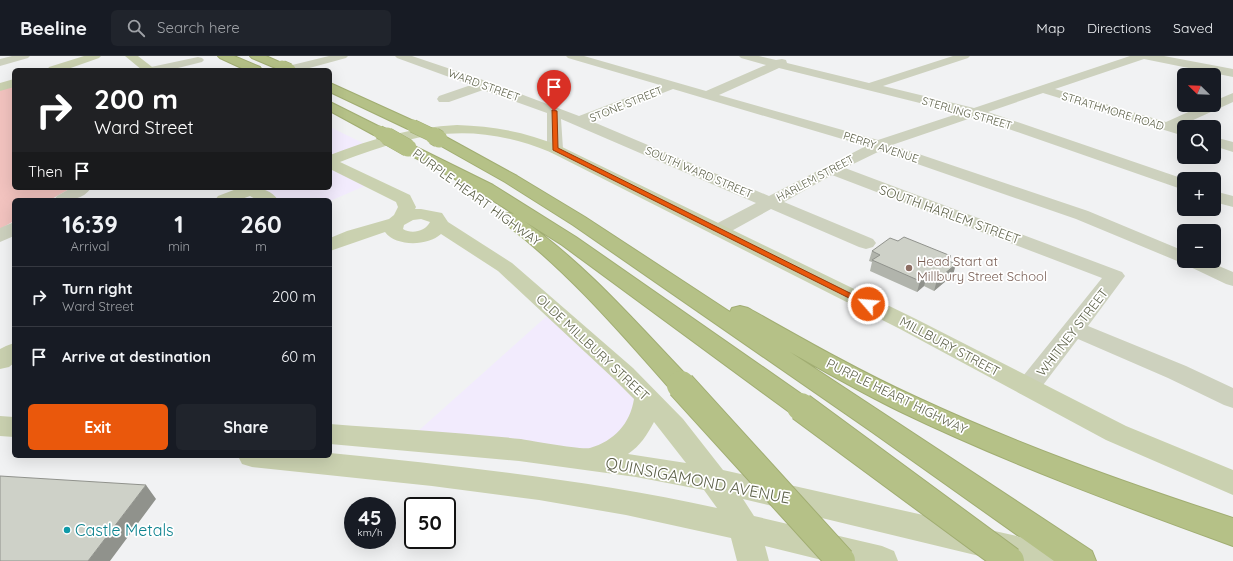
<!DOCTYPE html>
<html lang="en">
<head>
<meta charset="utf-8">
<style>
	:root { --surface:#171b24; --page:#20242c; --text:#f1f3f6; --muted:#9ea1a6; --line:#363941; --accent:#ea580c }
	body { margin:0; font-family:Quicksand,sans-serif; background:var(--page); color:var(--text); height:100vh; display:flex; flex-direction:column; font-size:15px; white-space:nowrap }
	* { box-sizing:border-box; margin:0 }
	p { font-size:13px; color:var(--muted) }
	.icon { flex:none; width:22px; height:22px; fill:none; stroke:currentColor; stroke-width:2; stroke-linecap:round; stroke-linejoin:round }
	.map { position:relative; flex:1; overflow:hidden }
	.panel { position:absolute; left:12px; top:142px; width:320px; height:260px; display:flex; flex-direction:column; background:var(--surface); border-radius:6px; box-shadow:0 4px 16px #0002 }
	.panel>* { flex:none }
	.banner { position:absolute; left:12px; top:12px; width:320px; height:122px; border-radius:6px; box-shadow:0 4px 16px #0002; background:#202124; color:#fff; overflow:hidden }
	.needle { width:26px; rotate:293deg }
	.tools { position:absolute; left:1177px; top:12px; display:grid; gap:8px }
	.tools a { display:grid; place-items:center; width:44px; height:44px; border-radius:6px; background:var(--surface); box-shadow:0 4px 16px #0002; font-size:20px }
	.speed { position:absolute; left:344px; top:441px; display:flex; gap:8px; font-size:20px; font-weight:700; text-align:center }
	.speed>* { display:grid; place-content:center; width:52px; height:52px; border-radius:50%; background:var(--surface); box-shadow:0 4px 16px #0002; line-height:1 }
	.speed small { font-size:10px; font-weight:400 }
	.speed .limit { border:2px solid #111; border-radius:6px; background:#fff; color:#111 }
	.pin { position:absolute; display:grid; place-items:center; width:34px; height:34px; color:#fff; margin:-41px -17px; border-radius:50% 50% 50% 0; rotate:-45deg; box-shadow:0 0 4px #0007 }
	.pin .icon { rotate:45deg }
	.me { position:absolute; width:44px; margin:-22px; rotate:297deg; stroke-linejoin:round; filter:drop-shadow(0 0 3px #0008) }
	.turn { display:flex; align-items:center; gap:14px; height:84px; padding:0 16px; font-size:18px }
	.turn .icon { width:52px; height:52px; stroke-width:2.5 }
	.turn b { display:block; font-size:28px; line-height:34px }
	.then { display:flex; align-items:center; height:38px; padding:0 16px; background:#0003; gap:8px; font-size:15px }
	.eta { display:flex; justify-content:space-evenly; align-items:center; height:68px; text-align:center }
	.eta b { font-size:24px; font-weight:700; line-height:28px }
	.cta { display:flex; gap:8px; margin-top:auto; padding:8px 16px }
	.cta a { flex:1; height:46px; border-radius:6px; background:var(--accent); color:#fff; font-size:16px; font-weight:700; line-height:46px; text-align:center }
	.cta a+a { background:var(--page); color:var(--text) }
	ul { padding:0; list-style:none }
	li { display:flex; align-items:center; gap:12px; height:60px; padding:0 16px; border-top:1px solid var(--line) }
	li div { flex:1 }
	li b { display:block; font-size:15px }
	li em { font-style:normal }
	header { display:flex; align-items:center; gap:24px; box-sizing:border-box; height:56px; padding:0 20px; background:var(--surface); border-bottom:1px solid var(--line) }
	header strong { font-size:19px }
	nav { display:flex; gap:22px; margin-inline-start:auto; font-size:14px }
	.search { width:280px; height:36px; background:var(--page); display:flex; align-items:center; gap:10px; box-sizing:border-box; padding:0 14px; border-radius:6px; color:var(--muted); font-size:15px }
	.map>svg:first-child { display:block }
	.commercial { fill:#f2ebfd }
	.green { fill:#f2c3bf }
	.lines { fill:none; stroke-linecap:round; stroke-linejoin:round }
	.highway-casing { stroke:#a1ad72; stroke-width:2 }
	.minor { fill:#cdd1be; fill-rule:evenodd }
	.major { fill:#cad1b0; fill-rule:evenodd }
	.highway { fill:#b5c187; fill-rule:evenodd }
	.highway-bridge-far2-casing { stroke:#a1ad72; stroke-width:14; stroke-linecap:butt }
	.highway-bridge-far1-casing { stroke:#a1ad72; stroke-width:18; stroke-linecap:butt }
	.highway-bridge-casing { stroke:#a1ad72; stroke-width:30; stroke-linecap:butt }
	.highway-bridge-far2 { stroke:#b5c187; stroke-width:13 }
	.highway-bridge-far1 { stroke:#b5c187; stroke-width:17 }
	.highway-bridge { stroke:#b5c187; stroke-width:28 }
	.wall { fill:#b1b4ac }
	.shaded-wall { fill:#90928c }
	.building { fill:#ced1c8; stroke:#90928c }
	.route { fill:#ea580c; stroke:#983908 }
	.education-dot { fill:#8d6e63; stroke:#fff; stroke-width:1.5 }
	.culture-dot { fill:#0f9aa8; stroke:#fff; stroke-width:1.5 }
	.labels { text-anchor:middle; dominant-baseline:central; stroke-width:3.5; stroke-linejoin:round; paint-order:stroke }
	.far-street-label { font-size:11px; fill:#5c6048; stroke:#fff }
	.street-label { font-size:13px; fill:#5c6048; stroke:#fff }
	.education-label { font-size:13px; fill:#785e54; stroke:#fff; text-anchor:start }
	.near-street-label { font-size:16px; fill:#5c6048; stroke:#fff }
	.near-culture-label { font-size:16px; fill:#0d838f; stroke:#fff; text-anchor:start }
</style>
</head>
<body>
<header>
<strong>Beeline</strong>
<div class="search"><svg class="icon" aria-label="search" viewBox="0 0 24 24"><circle cx="10" cy="10" r="6"/><path d="M15 15l6 6"/></svg>Search here</div>
<nav><a>Map</a><a>Directions</a><a>Saved</a></nav>
</header>
<div class="map">
<svg width="1233" height="505" viewBox="0 0 1233 505">
	<rect width="100%" height="100%" fill="#f1f2f3"/>
	<!-- commercial -->
	<path class="commercial" d="M 330,71 L 373,92 L 330,110 Z
		M 330,110 L 367,129 L 330,145 L 263,144 L 243,132 L 330,132 Z
		M 548,259 L 639,344 L 622,383 L 595,397 L 416,377 Z"/>
	<!-- green -->
	<path class="green" d="M 14,30 L 14,132 L 71,132 L 50,144 L 14,144 L 14,165 L 0,173 L 0,34 Z"/>
	<g class="lines">
		<!-- highway casing -->
		<g class="highway-casing">
			<path id="highway" d="M 218,0 L 234,0 L 260,11 L 262,14 L 246,14 L 220,2 Z
				M 250,0 L 266,0 L 286,9 L 288,11 L 284,14 L 278,13 L 252,2 Z
				M 330,27 L 418,67 L 420,70 L 418,73 L 413,74 L 408,73 L 330,36 Z
				M 330,46 L 384,73 L 386,76 L 384,79 L 379,80 L 374,79 L 330,55 Z
				M 439,79 L 444,80 L 517,120 L 585,161 L 730,256 L 732,252 L 740,250 L 748,252 C 803,283 859,315 916,341 C 1019,389 1126,427 1233,462 L 1233,490 C 1120,449 1007,407 899,355 C 862,337 826,316 790,296 L 1092,495 L 1096,505 L 1054,505 L 872,376 L 573,169 L 505,126 L 434,86 L 432,83 L 434,80 Z
				M 408,87 L 493,129 L 576,181 L 810,344 L 814,351 L 810,358 L 801,360 L 792,358 L 562,189 L 524,165 C 587,209 637,268 690,323 L 694,329 L 690,335 L 681,338 L 672,335 C 619,275 567,214 503,166 L 500,162 L 503,158 L 509,157 L 514,158 L 481,137 L 403,95 L 400,92 L 403,89 Z"/>
		</g>
		<!-- minor -->
		<path class="minor" d="M 12,0 L 30,0 L 28,2 L 0,10 L 0,3 Z
			M 329,0 L 348,0 L 346,2 L 302,14 L 282,14 L 284,11 Z
			M 395,0 L 412,0 L 489,26 L 579,60 L 660,29 L 568,2 L 566,0 L 584,0 L 706,35 L 766,9 L 741,2 L 739,0 L 759,0 L 776,4 L 782,3 L 786,4 L 787,7 L 869,27 L 953,0 L 970,0 L 968,2 L 883,30 L 974,52 L 1130,0 L 1164,0 L 1233,13 L 1233,21 L 1144,3 L 1055,33 L 1166,66 L 1204,49 L 1214,49 L 1214,45 L 1233,37 L 1233,46 L 1180,70 L 1184,71 L 1184,80 L 1043,37 L 988,56 L 1184,123 L 1184,134 L 974,61 L 892,89 L 1088,155 L 1184,195 L 1184,205 L 1207,205 L 1233,216 L 1233,230 L 1226,228 L 1182,207 L 1076,163 L 880,95 L 845,112 L 1122,216 L 1125,220 L 1088,270 L 1186,310 L 1233,332 L 1233,352 L 1224,349 L 1168,322 L 1078,283 L 1037,337 L 1028,340 L 1019,337 L 1015,331 L 1019,325 L 1102,222 L 832,119 L 784,146 L 873,183 L 876,187 L 873,191 L 866,193 L 859,191 L 771,153 L 726,178 L 719,180 L 712,178 L 710,174 L 712,170 L 756,147 L 561,63 L 563,93 L 560,96 L 555,98 L 550,96 L 547,93 L 547,57 L 483,34 L 449,46 L 439,46 L 437,43 L 439,40 L 471,29 L 397,2 ZM 779,12 L 960,57 L 878,84 L 719,39 ZM 673,33 L 866,90 L 769,140 L 591,65 Z
			M 198,1 L 202,2 L 204,4 L 202,6 L 170,14 L 149,14 L 151,11 Z
			M 1214,81 L 1233,86 L 1233,96 L 1214,90 Z
			M 71,132 L 91,132 C 82,145 68,144 54,144 L 57,140 Z
			M 1214,135 L 1233,140 L 1233,151 L 1214,146 Z
			M 14,166 L 14,180 L 0,186 L 0,172 Z"/>
		<!-- major -->
		<path class="major" d="M 84,0 L 101,0 L 99,2 L 65,14 L 47,14 L 49,11 Z
			M 125,0 L 138,0 L 156,14 L 142,14 Z
			M 14,23 L 14,31 L 0,35 L 0,27 Z
			M 457,69 C 493,70 526,76 560,90 L 916,263 L 1126,370 L 1233,414 L 1233,439 L 1106,384 L 900,273 L 550,96 C 471,64 416,77 340,106 L 410,139 L 416,151 L 415,153 L 421,153 L 442,157 L 448,166 L 512,207 L 633,312 L 683,363 L 723,414 L 1061,490 L 1073,495 L 1077,505 L 1000,505 L 743,443 L 754,460 L 882,490 L 894,495 L 898,505 L 826,505 L 765,490 L 769,505 L 737,505 L 731,482 L 626,459 L 539,444 L 432,430 L 252,411 L 242,408 L 238,400 L 330,400 L 330,397 C 460,410 589,424 717,452 L 704,434 L 636,421 L 519,405 L 330,388 L 330,368 C 393,373 457,376 521,383 C 533,385 581,394 590,392 C 614,385 630,368 634,343 L 615,324 L 498,215 L 441,178 C 428,190 396,191 385,176 L 330,195 L 330,182 L 347,175 L 389,163 L 394,159 L 398,151 L 396,146 L 330,113 L 330,99 C 372,83 412,71 457,69 ZM 421,163 L 430,166 C 425,176 411,178 403,173 L 404,169 L 413,164 ZM 654,366 L 686,407 L 628,398 C 640,390 647,379 654,366 Z
			M 239,132 C 254,132 268,130 278,144 L 257,144 L 250,140 L 239,144 L 215,144 L 218,140 Z
			M 14,287 L 14,307 L 9,311 L 0,313 L 0,293 L 6,290 Z
			M 0,360 L 14,361 L 14,381 L 0,380 Z"/>
		<!-- highway -->
		<use href="#highway" class="highway"/>
		<!-- highway-bridge-far2 casing -->
		<g class="highway-bridge-far2-casing">
			<path id="highway-bridge-far2" d="M 282,11 L 289,14
				M 413,70 L 436,81
				M 379,76 L 389,81"/>
		</g>
		<!-- highway-bridge-far1 casing -->
		<g class="highway-bridge-far1-casing">
			<path id="highway-bridge-far1" d="M 387,80 L 408,92
				M 434,80 L 439,83"/>
		</g>
		<!-- highway-bridge casing -->
		<g class="highway-bridge-casing">
			<path id="highway-bridge" d="M 681,329 L 841,505
				M 801,351 L 1010,505"/>
		</g>
		<!-- highway-bridge-far2 -->
		<use href="#highway-bridge-far2" class="highway-bridge-far2"/>
		<!-- highway-bridge-far1 -->
		<use href="#highway-bridge-far1" class="highway-bridge-far1"/>
		<!-- highway-bridge -->
		<use href="#highway-bridge" class="highway-bridge"/>
	</g>
	<!-- wall -->
	<path class="wall" d="M 898,185 L 951,200 L 949,205 L 953,219 L 934,235 L 924,230 L 917,236 L 870,215 L 872,206 L 869,205 L 872,195 Z"/>
	<!-- shaded-wall -->
	<path class="shaded-wall" d="M 951,200 L 947,210 L 946,204 Z
		M 956,208 L 953,219 L 934,235 L 937,224 Z
		M 927,220 L 924,230 L 917,236 L 920,225 Z
		M 146,429 L 156,443 L 110,505 L 88,505 Z"/>
	<!-- building -->
	<path class="building" d="M 904,181 L 951,200 L 946,204 L 956,208 L 937,224 L 927,220 L 920,225 L 872,204 L 880,199 L 872,195 L 890,182 L 898,185 Z
		M 0,420 L 146,429 L 88,505 L 0,505 Z"/>
	<!-- route -->
	<path class="route" d="M 552,54 L 557,55 L 558,92 L 872,248 L 871,250 L 865,250 L 553,94 Z"/>
	<!-- markers -->
	<circle class="education-dot" cx="909" cy="212" r="4"/>
	<circle class="culture-dot" cx="67" cy="474" r="4"/>
	<g class="labels">
		<!-- far-street labels -->
		<g class="far-street-label">
			<text transform="translate(484 29) rotate(20)">WARD STREET</text>
			<text transform="translate(626 48) rotate(-22)">STONE STREET</text>
			<text transform="translate(1113 55) rotate(17)">STRATHMORE ROAD</text>
			<text transform="translate(967 57) rotate(16)">STERLING STREET</text>
			<text transform="translate(881 91) rotate(18)">PERRY AVENUE</text>
			<text transform="translate(699 116) rotate(23)">SOUTH WARD STREET</text>
			<text transform="translate(815 122) rotate(-28)">HARLEM STREET</text>
		</g>
		<!-- street labels -->
		<g class="street-label">
			<text transform="translate(477 141) rotate(36)">PURPLE HEART HIGHWAY</text>
			<text transform="translate(950 158) rotate(20)">SOUTH HARLEM STREET</text>
			<text transform="translate(1072 276) rotate(-52)">WHITNEY STREET</text>
			<text transform="translate(950 290) rotate(28)">MILLBURY STREET</text>
			<text transform="translate(593 291) rotate(43)">OLDE MILLBURY STREET</text>
			<text transform="translate(897 340) rotate(26)">PURPLE HEART HIGHWAY</text>
		</g>
		<!-- education labels -->
		<g class="education-label">
			<text x="917" y="205">Head Start at<tspan x="917" dy="15">Millbury Street School</tspan></text>
		</g>
		<!-- near-street labels -->
		<g class="near-street-label">
			<text transform="translate(698 424) rotate(11)">QUINSIGAMOND AVENUE</text>
		</g>
		<!-- near-culture labels -->
		<g class="near-culture-label">
			<text x="75" y="474">Castle Metals</text>
		</g>
	</g>
</svg>
<div class="tools">
<a><svg class="needle" viewBox="-14 -14 28 28"><path d="M0-13l5 13h-10z" fill="#e53935"/><path d="M0 13l5-13h-10z" fill="#9ea1a6"/></svg></a>
<a><svg class="icon" aria-label="search" viewBox="0 0 24 24"><circle cx="10" cy="10" r="6"/><path d="M15 15l6 6"/></svg></a>
<a>+</a>
<a>−</a>
</div>
<div class="speed"><div>45<small>km/h</small></div><div class="limit">50</div></div>
<div class="pin" style="left:554px;top:55px;background:#d93025"><svg class="icon" aria-label="arrive" viewBox="0 0 24 24"><path d="M6 21V4h12l-3 4 3 4H6"/></svg></div>
<svg class="me" style="left:868px;top:248px" viewBox="-20 -20 40 40"><circle r="17" fill="#ea580c" stroke="#fff" stroke-width="3"/><path d="M0-11L8 9 0 5-8 9z" fill="#fff"/></svg>
<div class="banner">
<div class="turn"><svg class="icon" aria-label="right" viewBox="0 0 24 24"><path d="M7 20v-9h11M14 6l5 5-5 5"/></svg><div><b>200 m</b>Ward Street</div></div>
<div class="then">Then<svg class="icon" aria-label="arrive" viewBox="0 0 24 24"><path d="M6 21V4h12l-3 4 3 4H6"/></svg></div>
</div>
<section class="panel">
<div class="eta">
<div><b>16:39</b><p>Arrival</p></div>
<div><b>1</b><p>min</p></div>
<div><b>260</b><p>m</p></div>
</div>
<ul>
<li><svg class="icon" aria-label="right" viewBox="0 0 24 24"><path d="M7 20v-9h11M14 6l5 5-5 5"/></svg><div><b>Turn right</b><p>Ward Street</p></div><em>200 m</em></li>
<li><svg class="icon" aria-label="arrive" viewBox="0 0 24 24"><path d="M6 21V4h12l-3 4 3 4H6"/></svg><div><b>Arrive at destination</b></div><em>60 m</em></li>
</ul>
<div class="cta"><a>Exit</a><a>Share</a></div>
</section>
</div>
</body>
</html>
